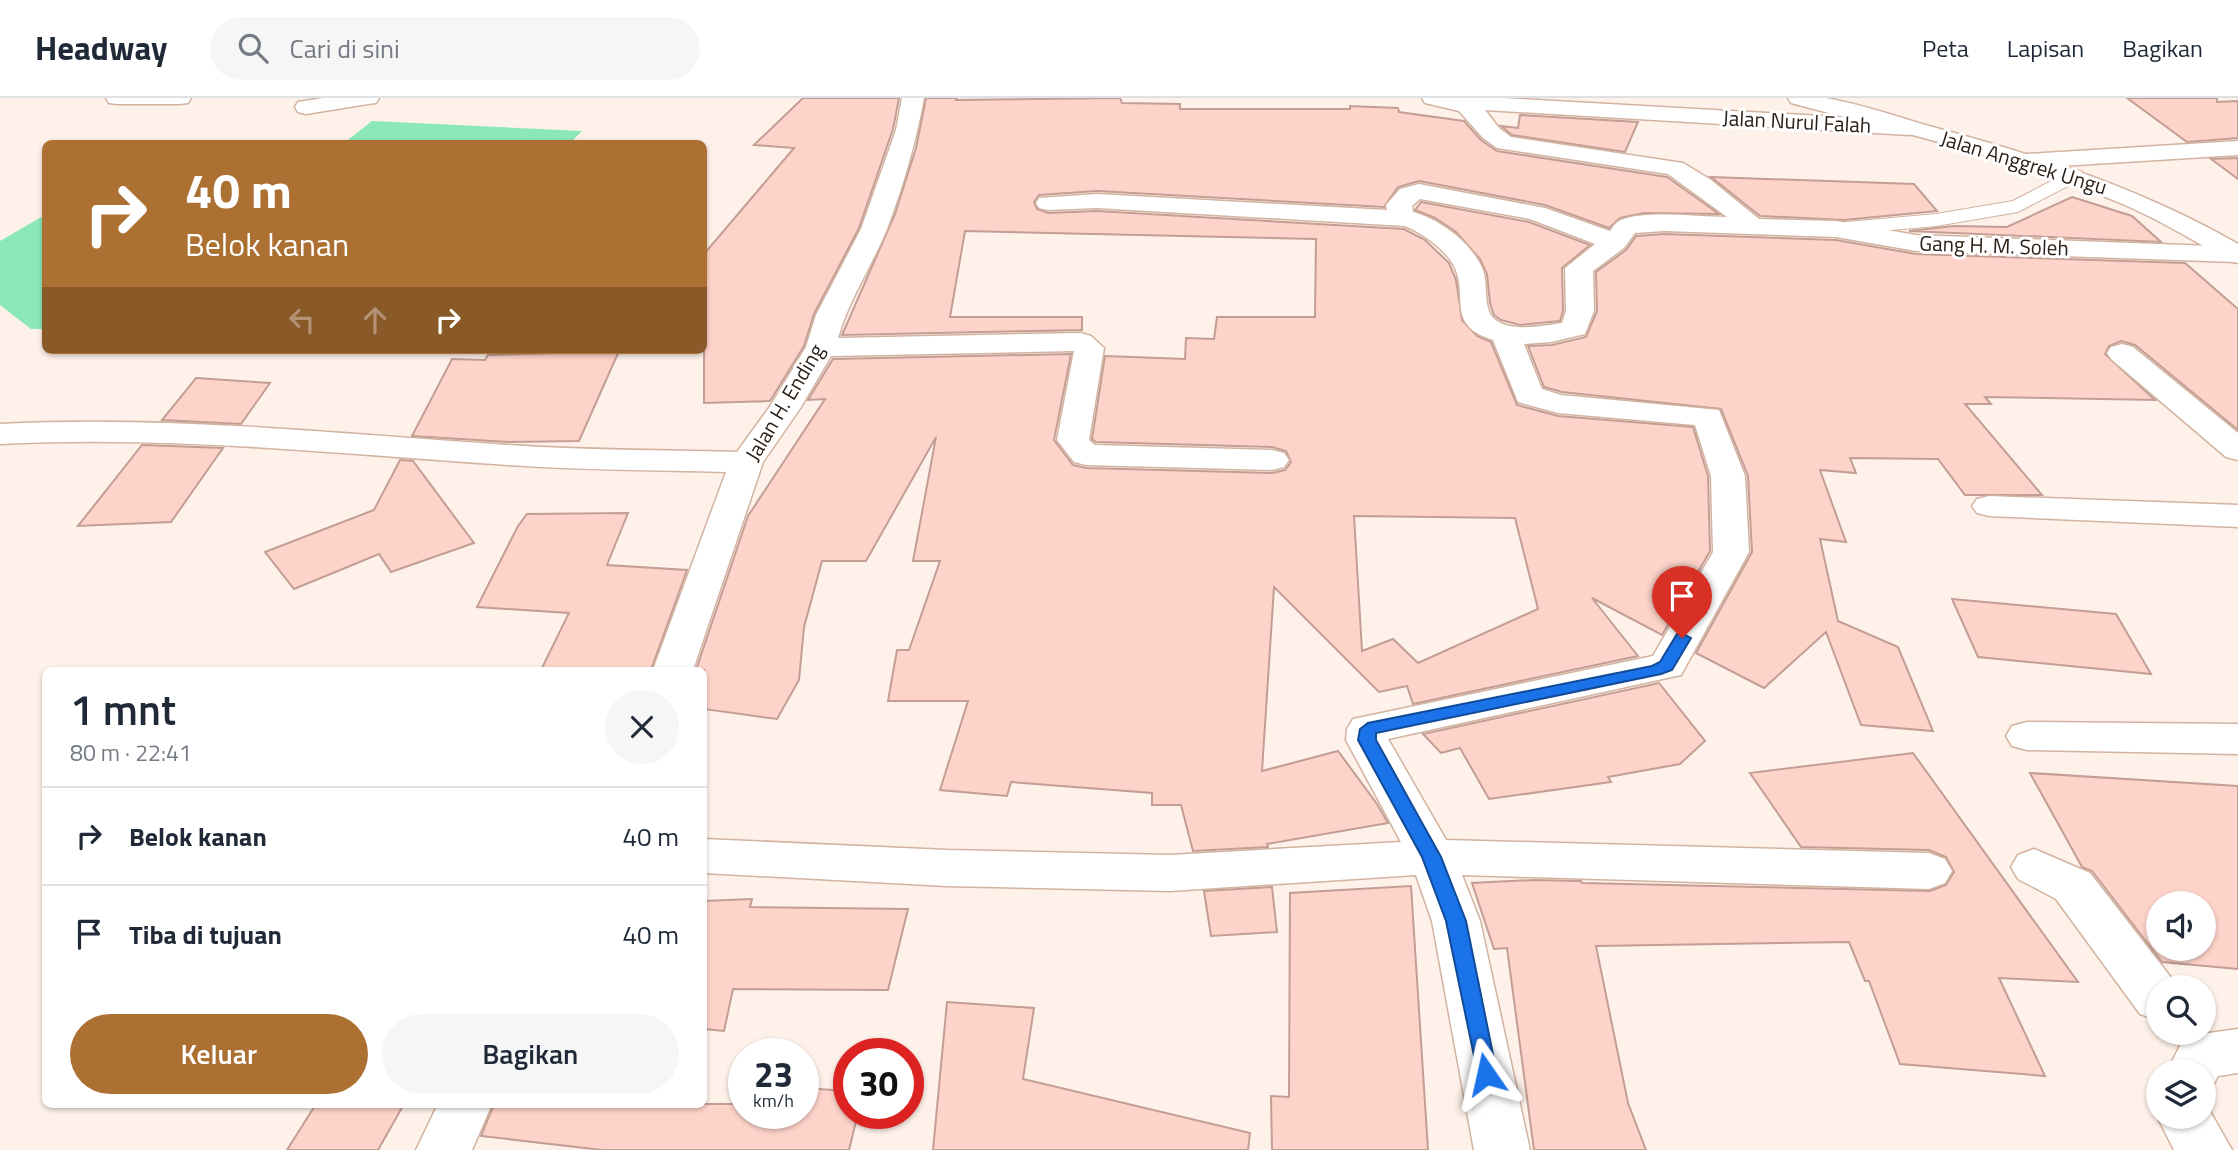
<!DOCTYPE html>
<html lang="id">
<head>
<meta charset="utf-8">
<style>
	:root { --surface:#fff; --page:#f6f6f7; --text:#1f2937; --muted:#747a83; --line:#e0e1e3; --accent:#ad7033 }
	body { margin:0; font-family:"Titillium Web",sans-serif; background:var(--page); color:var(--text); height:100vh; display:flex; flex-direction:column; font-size:26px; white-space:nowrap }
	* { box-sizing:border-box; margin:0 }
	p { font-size:23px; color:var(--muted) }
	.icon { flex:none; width:38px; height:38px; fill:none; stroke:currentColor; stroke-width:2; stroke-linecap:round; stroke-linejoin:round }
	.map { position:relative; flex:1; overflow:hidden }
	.panel { position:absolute; left:42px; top:569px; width:665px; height:441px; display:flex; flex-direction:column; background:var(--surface); border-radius:10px; box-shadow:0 2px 5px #0004 }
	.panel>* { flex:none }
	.top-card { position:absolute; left:42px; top:42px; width:665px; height:214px; border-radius:10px; box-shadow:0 2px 5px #0004; background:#ad7033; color:#fff; overflow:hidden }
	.fabs { position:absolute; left:2146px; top:793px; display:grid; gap:14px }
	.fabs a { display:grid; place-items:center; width:70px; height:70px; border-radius:50%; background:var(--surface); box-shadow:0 2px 5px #0004; font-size:35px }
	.speed { position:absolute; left:728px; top:940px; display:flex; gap:14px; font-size:35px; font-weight:700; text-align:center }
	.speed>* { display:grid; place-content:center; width:91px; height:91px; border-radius:50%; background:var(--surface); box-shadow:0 2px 5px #0004; line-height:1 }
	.speed small { font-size:18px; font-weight:400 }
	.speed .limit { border:10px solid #d22; background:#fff; color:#111 }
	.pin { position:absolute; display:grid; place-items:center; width:60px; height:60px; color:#fff; margin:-72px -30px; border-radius:50% 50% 50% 0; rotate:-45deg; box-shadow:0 0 7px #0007 }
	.pin .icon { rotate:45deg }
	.me { position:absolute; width:77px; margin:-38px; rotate:349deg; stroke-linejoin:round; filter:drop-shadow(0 0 5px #0008) }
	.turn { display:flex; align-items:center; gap:24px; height:147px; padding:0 28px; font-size:32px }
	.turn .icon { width:91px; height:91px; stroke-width:2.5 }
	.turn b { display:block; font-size:49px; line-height:60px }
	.lanes { display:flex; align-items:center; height:66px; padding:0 28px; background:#0003; justify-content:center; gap:35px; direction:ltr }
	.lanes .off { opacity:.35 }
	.round { display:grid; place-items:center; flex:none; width:74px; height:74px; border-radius:37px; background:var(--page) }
	.headline { display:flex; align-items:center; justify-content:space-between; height:119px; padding:0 28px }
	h1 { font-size:42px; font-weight:600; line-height:52px }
	.primary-button { display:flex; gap:14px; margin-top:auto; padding:14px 28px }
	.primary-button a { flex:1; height:80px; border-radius:42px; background:var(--accent); color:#fff; font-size:28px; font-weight:600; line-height:80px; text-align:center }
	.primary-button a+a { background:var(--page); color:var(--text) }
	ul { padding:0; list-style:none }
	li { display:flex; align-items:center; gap:21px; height:98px; padding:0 28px; border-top:2px solid var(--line) }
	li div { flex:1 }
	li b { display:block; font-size:26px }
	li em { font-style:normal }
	header { display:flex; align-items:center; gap:42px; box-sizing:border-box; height:98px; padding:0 35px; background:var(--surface); border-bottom:2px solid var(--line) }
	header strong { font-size:33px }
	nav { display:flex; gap:38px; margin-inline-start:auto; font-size:24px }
	.search { width:490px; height:63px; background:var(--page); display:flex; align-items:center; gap:18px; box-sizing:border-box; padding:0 24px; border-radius:38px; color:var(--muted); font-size:26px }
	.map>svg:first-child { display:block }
	.green { fill:#8ce8b9 }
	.building { fill:#fed4ca; stroke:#c29e95; stroke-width:2; fill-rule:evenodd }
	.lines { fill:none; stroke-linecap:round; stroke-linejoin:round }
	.service-casing { stroke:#d2b3a0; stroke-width:2 }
	.minor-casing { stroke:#d2b3a0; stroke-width:3 }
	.tertiary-casing { stroke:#d2b3a0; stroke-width:3 }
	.service { fill:#fff; fill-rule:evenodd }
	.minor { fill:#fff; fill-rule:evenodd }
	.tertiary { fill:#fff; fill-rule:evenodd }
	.route { fill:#1a73e8; stroke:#114b97; stroke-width:2 }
	.labels { text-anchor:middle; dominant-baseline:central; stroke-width:6; stroke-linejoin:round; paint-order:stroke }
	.far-street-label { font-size:21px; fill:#2c2119; stroke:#fff }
</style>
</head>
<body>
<header>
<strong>Headway</strong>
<div class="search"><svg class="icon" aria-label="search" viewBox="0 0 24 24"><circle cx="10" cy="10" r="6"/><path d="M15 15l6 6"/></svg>Cari di sini</div>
<nav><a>Peta</a><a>Lapisan</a><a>Bagikan</a></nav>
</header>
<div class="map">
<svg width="2238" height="1052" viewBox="0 0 2238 1052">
	<rect width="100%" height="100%" fill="#fef1e9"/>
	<!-- green -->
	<path class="green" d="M 372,23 L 582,33 L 570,45 L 344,45 Z
		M 45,117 L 45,231 L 31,231 L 0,207 L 0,143 Z"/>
	<!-- building -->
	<path class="building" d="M 803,0 L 899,0 L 893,31 L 859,130 L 814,216 L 804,248 L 770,303 L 704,305 L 704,156 L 794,50 L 754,47 Z
		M 926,0 L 957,0 L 956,2 L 1120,0 L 1122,5 L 1180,6 L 1180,11 L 1350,11 L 1350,8 L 1398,10 L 1399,14 L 1464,23 L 1481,42 L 1497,53 L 1667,79 L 1719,116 L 1644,115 L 1620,120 L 1609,130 L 1545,107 L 1419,83 L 1398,89 L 1384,109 L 1097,93 L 1039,97 L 1034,104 L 1037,111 L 1048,115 L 1097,113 L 1404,131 L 1425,142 L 1449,165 L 1456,182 L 1462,222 L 1477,238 L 1491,244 L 1517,307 L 1558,318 L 1693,329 L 1708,378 L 1710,453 L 1662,537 L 1592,500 L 1638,558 L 1413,606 L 1407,588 L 1379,594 L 1274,489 L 1262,673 L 1338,653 L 1377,706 L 1388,725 L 1267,746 L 1268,749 L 1193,753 L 1181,707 L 1152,707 L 1152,695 L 1011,684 L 1007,698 L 940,692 L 968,603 L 888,603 L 897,552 L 909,552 L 940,463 L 913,463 L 936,339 L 866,463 L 822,463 L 804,529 L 799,582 L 777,621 L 704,611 L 704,572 L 696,572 L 748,418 L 825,301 L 808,302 L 833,261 L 1071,256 L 1054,342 L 1073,367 L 1086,370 L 1272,375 L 1285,372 L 1291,364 L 1286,353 L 1272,349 L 1096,344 L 1092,341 L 1105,258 L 1185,261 L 1186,240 L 1214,241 L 1217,219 L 1315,219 L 1316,141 L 965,133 L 950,219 L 1082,219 L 1082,232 L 842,237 L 895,116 L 916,50 ZM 1354,418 L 1515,420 L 1538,511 L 1418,565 L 1393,541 L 1362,553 Z
		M 2127,0 L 2217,0 L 2217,4 L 2238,3 L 2238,40 L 2187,44 Z
		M 1520,17 L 1638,24 L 1625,54 L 1512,37 L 1501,28 L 1518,30 Z
		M 2238,60 L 2238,81 L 2211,61 Z
		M 1711,79 L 1914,86 L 1937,113 L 1844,122 L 1760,118 Z
		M 2072,99 L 2132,118 L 2161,144 L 1909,133 L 1954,128 L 2007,129 Z
		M 1421,104 L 1529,124 L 1590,147 L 1562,170 L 1563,213 L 1560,223 L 1520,227 L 1501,222 L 1494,217 L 1490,205 L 1487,176 L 1480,161 L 1456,134 L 1435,120 L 1415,112 Z
		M 1664,136 L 1836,142 L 1916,156 L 2185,165 L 2238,211 L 2238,332 L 2135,247 L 2121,243 L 2109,248 L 2105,256 L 2155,302 L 1985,299 L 1991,306 L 1965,306 L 2042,397 L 1965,397 L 1938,361 L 1850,360 L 1856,375 L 1820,372 L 1846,444 L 1820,441 L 1838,523 L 1898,549 L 1933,633 L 1861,627 L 1826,534 L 1764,590 L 1696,555 L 1752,454 L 1748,378 L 1721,311 L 1562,294 L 1544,289 L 1528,248 L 1552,247 L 1586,239 L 1597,213 L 1596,174 L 1626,152 L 1636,138 Z
		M 619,253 L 579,343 L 508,344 L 412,338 L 452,261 L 485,262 L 488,257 Z
		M 196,280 L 270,285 L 241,326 L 162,322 Z
		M 142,347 L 223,350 L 171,424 L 78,428 Z
		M 400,362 L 413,363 L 474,445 L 391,474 L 379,456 L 294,491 L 265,454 L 374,412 Z
		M 628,415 L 607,467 L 687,472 L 651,572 L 541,572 L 569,515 L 477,509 L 518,428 L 527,416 Z
		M 1952,501 L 2116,516 L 2151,576 L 1978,559 Z
		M 1659,585 L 1705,643 L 1680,666 L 1608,679 L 1611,684 L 1489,701 L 1460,650 L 1441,655 L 1423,636 Z
		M 1913,655 L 2078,884 L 1999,880 L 2045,978 L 1900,966 L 1869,883 L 1865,883 L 1849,844 L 1596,848 L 1628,1005 L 1646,1052 L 1534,1052 L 1507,850 L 1494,851 L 1472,785 L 1533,782 L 1581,783 L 1582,785 L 1930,793 L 1946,787 L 1954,774 L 1946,759 L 1929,752 L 1801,749 L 1750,675 Z
		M 2030,675 L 2238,688 L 2238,871 L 2162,864 L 2092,773 L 2082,769 ZM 2158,805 L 2203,805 L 2203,850 L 2158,850 Z
		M 1411,788 L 1428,1052 L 1272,1052 L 1271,998 L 1289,999 L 1290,795 Z
		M 1272,789 L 1277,834 L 1211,838 L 1204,793 Z
		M 752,801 L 750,809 L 908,811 L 888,892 L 733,891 L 724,933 L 704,931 L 704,803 Z
		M 947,904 L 1034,910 L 1023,981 L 1250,1035 L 1248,1052 L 933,1052 Z
		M 803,990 L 849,993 L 849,1015 L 858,1015 L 849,1052 L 602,1052 L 481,1038 L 494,1006 L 741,1006 L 744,997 L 744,1015 L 803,1015 Z
		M 316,1006 L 404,1006 L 378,1052 L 287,1052 Z"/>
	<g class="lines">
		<!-- service casing -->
		<g class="service-casing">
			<path id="service" d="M 2074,71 L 2081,73 L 2083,77 L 2081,81 L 2018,114 L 1936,128 L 1836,137 L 1829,135 L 1826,131 L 1829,127 L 1836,125 L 1936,116 L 2013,103 Z"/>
		</g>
		<!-- minor casing -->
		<g class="minor-casing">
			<path id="minor" d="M 106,0 L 191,0 L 188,5 L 180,6 L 117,6 L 109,5 Z
				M 323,0 L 379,0 L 376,5 L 368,6 L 306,16 L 298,14 L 295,9 L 298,4 Z
				M 902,0 L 924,0 C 916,44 903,89 887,131 C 872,168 849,201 838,240 L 1081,235 L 1091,238 L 1104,250 L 1089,342 L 1095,347 L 1272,352 L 1284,355 L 1289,362 L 1284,369 L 1272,372 L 1086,367 L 1074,364 L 1057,342 L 1074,253 L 831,258 L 801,309 L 763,364 L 693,572 L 653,572 L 726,374 C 653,372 581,372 508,367 C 338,356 171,337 0,346 L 0,326 C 171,317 338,336 508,347 C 584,352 660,352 737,354 L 771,307 L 806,249 L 816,217 L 861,131 L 896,32 Z
				M 1422,0 L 1502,0 L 1909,23 L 1917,25 L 1920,30 L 1917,35 L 1909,37 L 1485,12 L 1499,30 L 1511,39 L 1683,65 L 1711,82 L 1759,121 L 1836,123 L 1916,137 L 2238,149 L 2236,164 L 1916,153 L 1836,139 L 1664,133 L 1635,135 L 1624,150 L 1593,173 L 1594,213 L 1585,236 L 1551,244 L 1524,246 L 1542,291 L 1561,297 L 1719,312 L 1745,378 L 1749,454 L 1681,577 L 1388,641 L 1446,742 L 1929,755 L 1945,761 L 1952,773 L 1945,785 L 1929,791 L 1462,777 L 1480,823 L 1530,1052 L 1474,1052 L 1432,823 L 1416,777 L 1170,793 L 947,788 L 704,775 L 704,741 L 947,752 L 1170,757 L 1401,744 L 1346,642 L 1347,631 L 1353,621 L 1653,558 L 1713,454 L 1711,378 L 1695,327 L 1558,315 L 1518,304 L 1493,242 C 1446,227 1468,201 1455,170 C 1447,152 1422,135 1405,128 L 1097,110 L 1048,112 L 1039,110 L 1036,105 L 1039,100 L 1097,96 L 1387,112 L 1386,107 L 1400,91 L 1419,86 L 1545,110 L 1610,133 C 1613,129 1616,124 1621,122 C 1645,112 1700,119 1727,119 L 1668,76 L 1497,50 L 1483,40 L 1459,13 L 1425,5 ZM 1420,101 L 1530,121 L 1595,146 L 1565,170 L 1566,213 L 1562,225 C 1542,228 1495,238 1488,210 C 1485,198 1487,185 1483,172 C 1473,146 1440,121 1413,114 L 1412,108 Z
				M 2238,43 L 2238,57 L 2027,70 L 2019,68 L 2015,63 L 2019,58 L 2027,56 Z
				M 2122,246 L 2133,249 L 2238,335 L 2238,362 L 2226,359 L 2111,261 L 2107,255 L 2111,249 Z
				M 1989,398 L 2238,407 L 2238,429 L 1989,418 L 1977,415 L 1972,408 L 1977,401 Z
				M 2027,624 L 2238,626 L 2238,656 L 2027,652 L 2012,648 L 2006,638 L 2012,628 Z
				M 2034,751 L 2090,775 L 2176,886 L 2177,889 L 2158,889 L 2158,922 L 2140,916 L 2056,801 L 2018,781 L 2011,769 L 2018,757 Z
				M 2238,931 L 2238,975 L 2218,978 L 2212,989 L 2203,992 L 2203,973 L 2167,973 L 2183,942 L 2202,936 Z
				M 2203,1001 L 2232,1052 L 2174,1052 L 2157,1018 L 2158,1016 L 2158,1018 L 2203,1018 Z
				M 438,1006 L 492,1006 L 472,1052 L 416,1052 Z"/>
		</g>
		<!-- tertiary casing -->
		<g class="tertiary-casing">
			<path id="tertiary" d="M 1788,0 C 1800,0 1814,0 1826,0 C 1860,6 1895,18 1929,28 C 2037,57 2141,90 2238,146 L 2238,165 L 2229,163 C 2195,143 2161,123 2125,107 C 2018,61 1903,35 1791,5 Z"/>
		</g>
		<!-- service -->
		<use href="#service" class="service"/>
		<!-- minor -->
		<use href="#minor" class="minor"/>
		<!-- tertiary -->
		<use href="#tertiary" class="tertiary"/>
	</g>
	<!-- route -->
	<path class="route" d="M 1682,535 L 1691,540 L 1672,572 L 1661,576 L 1376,635 L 1376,642 L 1441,759 L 1466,823 L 1497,976 L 1494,982 L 1486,985 L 1479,982 L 1446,823 L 1422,759 L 1358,642 L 1360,631 L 1368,625 L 1652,568 L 1660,564 L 1677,536 Z"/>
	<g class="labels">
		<!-- far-street labels -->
		<g class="far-street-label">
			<text transform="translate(1797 23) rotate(3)">Jalan Nurul Falah</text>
			<text transform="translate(2024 64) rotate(17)">Jalan Anggrek Ungu</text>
			<text transform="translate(1994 147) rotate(2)">Gang H. M. Soleh</text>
			<text transform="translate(784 304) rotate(-59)">Jalan H. Ending</text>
		</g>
	</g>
</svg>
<div class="fabs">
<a><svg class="icon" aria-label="sound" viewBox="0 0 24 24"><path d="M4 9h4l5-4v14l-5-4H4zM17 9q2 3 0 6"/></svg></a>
<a><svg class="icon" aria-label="search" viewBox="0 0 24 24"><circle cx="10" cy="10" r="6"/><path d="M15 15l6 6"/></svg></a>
<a><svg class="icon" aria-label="layers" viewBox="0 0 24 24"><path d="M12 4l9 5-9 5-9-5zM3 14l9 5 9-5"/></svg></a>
</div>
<div class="speed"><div>23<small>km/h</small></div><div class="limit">30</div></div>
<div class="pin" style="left:1682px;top:540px;background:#d93025"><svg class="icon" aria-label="arrive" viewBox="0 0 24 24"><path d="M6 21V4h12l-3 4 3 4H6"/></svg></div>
<svg class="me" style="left:1486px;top:976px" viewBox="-20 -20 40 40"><path d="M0-17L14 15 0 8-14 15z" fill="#1a73e8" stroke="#fff" stroke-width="4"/></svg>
<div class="top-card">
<div class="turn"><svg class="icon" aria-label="right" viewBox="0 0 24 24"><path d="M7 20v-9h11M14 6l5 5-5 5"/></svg><div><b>40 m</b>Belok kanan</div></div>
<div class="lanes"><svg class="icon off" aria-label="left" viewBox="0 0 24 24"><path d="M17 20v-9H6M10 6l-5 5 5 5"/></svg><svg class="icon off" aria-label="ahead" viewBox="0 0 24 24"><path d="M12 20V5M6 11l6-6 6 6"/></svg><svg class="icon" aria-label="right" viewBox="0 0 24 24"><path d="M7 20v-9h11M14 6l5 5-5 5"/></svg></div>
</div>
<section class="panel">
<div class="headline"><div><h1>1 mnt</h1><p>80 m · 22:41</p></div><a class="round"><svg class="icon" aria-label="close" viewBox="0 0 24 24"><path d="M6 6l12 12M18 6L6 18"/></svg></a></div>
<ul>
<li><svg class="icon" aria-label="right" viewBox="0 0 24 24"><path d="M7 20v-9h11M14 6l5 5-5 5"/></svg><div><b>Belok kanan</b></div><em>40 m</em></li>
<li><svg class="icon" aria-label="arrive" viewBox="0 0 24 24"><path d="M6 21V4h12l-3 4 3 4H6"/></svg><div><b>Tiba di tujuan</b></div><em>40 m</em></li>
</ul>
<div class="primary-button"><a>Keluar</a><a>Bagikan</a></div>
</section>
</div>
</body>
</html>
